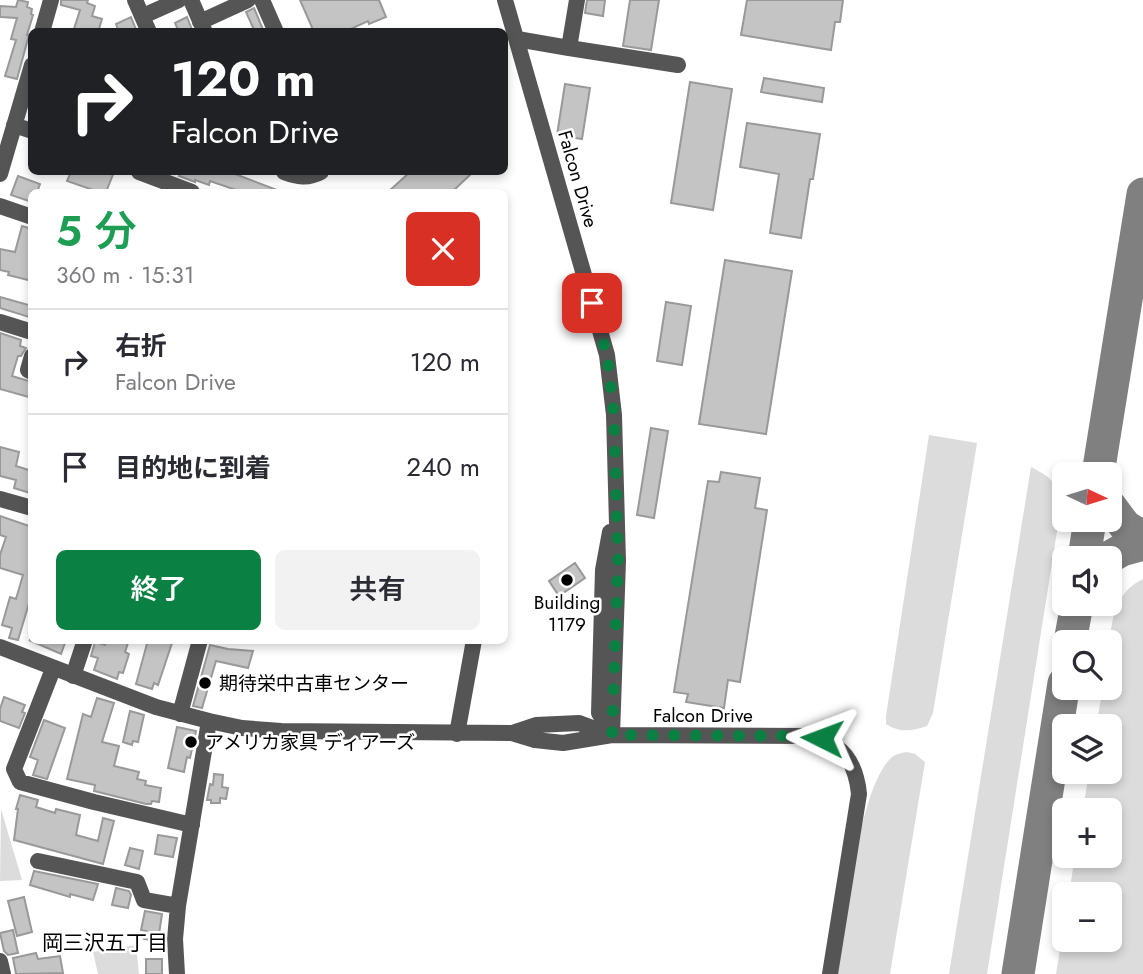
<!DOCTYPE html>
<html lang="ja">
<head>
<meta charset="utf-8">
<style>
	:root { --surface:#fff; --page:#f2f2f3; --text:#2b2b33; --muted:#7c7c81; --line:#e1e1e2; --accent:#0b8043 }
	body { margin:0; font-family:Jost,"Noto Sans JP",sans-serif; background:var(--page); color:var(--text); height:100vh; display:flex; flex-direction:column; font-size:26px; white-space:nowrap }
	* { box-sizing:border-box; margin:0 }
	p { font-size:23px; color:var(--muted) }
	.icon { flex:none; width:38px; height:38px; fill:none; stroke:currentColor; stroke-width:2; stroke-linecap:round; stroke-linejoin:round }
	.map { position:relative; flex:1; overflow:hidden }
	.sheet { position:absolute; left:28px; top:189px; width:480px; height:455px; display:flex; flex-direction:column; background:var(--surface); border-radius:10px; box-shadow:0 4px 10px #0003 }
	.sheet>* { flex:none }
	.guide { position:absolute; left:28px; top:28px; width:480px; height:147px; border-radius:10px; box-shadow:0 4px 10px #0003; background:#202124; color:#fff; overflow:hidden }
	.needle { width:46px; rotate:94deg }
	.tools { position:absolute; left:1052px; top:462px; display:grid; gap:14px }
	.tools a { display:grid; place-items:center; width:70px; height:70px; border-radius:10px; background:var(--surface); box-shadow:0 4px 10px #0003; font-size:35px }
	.pin { position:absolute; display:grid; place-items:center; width:60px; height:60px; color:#fff; margin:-30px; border-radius:14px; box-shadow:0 4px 10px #0006 }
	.me { position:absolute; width:77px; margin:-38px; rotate:273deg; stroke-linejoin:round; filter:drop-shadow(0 0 5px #0008) }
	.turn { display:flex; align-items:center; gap:24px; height:147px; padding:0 28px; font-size:32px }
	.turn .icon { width:91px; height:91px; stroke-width:2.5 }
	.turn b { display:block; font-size:49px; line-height:60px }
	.round { display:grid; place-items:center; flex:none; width:74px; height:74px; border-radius:10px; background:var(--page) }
	.summary { display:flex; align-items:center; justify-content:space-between; height:119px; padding:0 28px }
	h1 { font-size:42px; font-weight:600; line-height:52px; color:#1e9e55 }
	.primary-button { display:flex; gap:14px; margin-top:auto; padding:14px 28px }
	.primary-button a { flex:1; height:80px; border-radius:10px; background:var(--accent); color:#fff; font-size:28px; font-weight:600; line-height:80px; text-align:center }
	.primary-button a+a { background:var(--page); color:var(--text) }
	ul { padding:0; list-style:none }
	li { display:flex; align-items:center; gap:21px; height:105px; padding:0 28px; border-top:2px solid var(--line) }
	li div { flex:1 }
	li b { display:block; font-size:26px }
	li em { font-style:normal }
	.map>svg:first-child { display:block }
	.green { fill:#dcdcdc }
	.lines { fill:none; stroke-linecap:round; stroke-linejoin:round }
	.taxiway { stroke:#808080; stroke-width:33 }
	.building { fill:#c4c4c4; stroke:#999; stroke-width:2 }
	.minor { stroke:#555; stroke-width:16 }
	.route { stroke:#0b8043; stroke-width:12; stroke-dasharray:0 21.6 }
	.poi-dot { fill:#000; stroke:#fff; stroke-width:2.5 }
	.labels { text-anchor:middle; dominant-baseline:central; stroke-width:5; stroke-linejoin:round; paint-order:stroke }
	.street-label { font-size:19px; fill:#000; stroke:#fff }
	.poi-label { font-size:19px; fill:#000; stroke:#fff; text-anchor:start }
	.neighbourhood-label { font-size:21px; fill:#000; stroke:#fff }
</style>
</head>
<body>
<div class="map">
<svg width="1143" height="974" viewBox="0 0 1143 974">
	<rect width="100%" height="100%" fill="#fff"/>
	<!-- green -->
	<path class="green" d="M 929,435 L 977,443 L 933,713 L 927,726 C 913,731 899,733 886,724 L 886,716 Z
		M 1031,467 C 1056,480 1053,481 1061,506 L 987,974 L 949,974 Z
		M 1143,579 L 1143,974 L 1056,974 L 1064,925 L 1064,940 L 1110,940 L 1110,894 L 1069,894 L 1075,856 L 1110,856 L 1110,810 L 1083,810 L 1089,772 L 1110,772 L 1110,726 L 1096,726 L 1103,688 L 1110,688 C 1110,652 1103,597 1143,579 Z
		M 907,752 L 915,754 L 925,762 L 890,974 L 838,974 C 845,926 858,787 892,757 C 896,754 901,753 907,752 Z
		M 1,809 L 22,880 L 0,881 Z
		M 136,945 L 139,974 L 98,974 L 93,952 Z"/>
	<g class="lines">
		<!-- taxiway -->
		<path class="taxiway" d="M 1098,474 L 1143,194
			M 1110,506 L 1125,526 L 1143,537
			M 1084,558 L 1090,520
			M 1108,558 L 1122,550 L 1143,544
			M 1070,642 L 1077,604
			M 1018,974 L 1064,683"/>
	</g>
	<!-- building -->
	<path class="building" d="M 18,0 L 28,2 L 27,7 L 32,9 L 31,14 L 33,15 L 27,35 L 29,35 L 17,79 L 5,76 L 16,40 L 11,39 L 17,18 L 0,17 L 0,6 L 16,7 Z
		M 61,0 L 88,0 L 87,3 L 95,6 L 92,16 L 102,19 L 98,32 L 73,32 L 80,10 L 61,5 Z
		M 300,0 L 379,0 L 386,17 L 369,24 L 368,21 L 344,32 L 314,32 Z
		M 587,0 L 605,0 L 603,16 L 585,13 Z
		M 630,0 L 659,0 L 651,50 L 623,46 Z
		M 747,0 L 843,0 L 840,22 L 835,22 L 831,50 L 741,35 Z
		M 254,8 L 264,32 L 255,32 L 246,12 Z
		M 131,17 L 137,32 L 119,32 L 116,24 Z
		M 187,17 L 193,32 L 179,32 L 175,23 Z
		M 764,78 L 824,88 L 822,102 L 761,92 Z
		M 690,82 L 732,89 L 713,210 L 671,203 Z
		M 565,84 L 590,88 L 582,139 L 557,135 Z
		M 747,123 L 820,134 L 813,179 L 810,179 L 801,238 L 770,233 L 779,174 L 740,167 Z
		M 71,172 L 114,172 L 106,192 L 99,192 L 67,181 Z
		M 410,172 L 473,172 L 452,192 L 388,192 Z
		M 176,173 L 230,172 L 282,192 L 242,192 L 210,181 L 209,185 L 195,180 L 195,182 L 179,176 L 180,174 Z
		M 18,176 L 40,184 L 37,192 L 32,192 L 32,202 L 11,195 Z
		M 22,226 L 32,229 L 32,281 L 8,275 L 9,272 L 0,270 L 0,249 L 15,252 Z
		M 725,260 L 792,271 L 766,434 L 699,424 Z
		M 0,297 L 32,306 L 32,318 L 0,308 Z
		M 666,302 L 691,306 L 682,365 L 657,361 Z
		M 0,333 L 21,340 L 20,346 L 26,348 L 21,356 L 18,356 L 12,376 L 32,382 L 32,398 L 0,389 Z
		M 651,428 L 668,431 L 654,518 L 637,515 Z
		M 0,447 L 19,452 L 16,466 L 32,471 L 32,487 L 30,493 L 14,488 L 16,480 L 0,476 Z
		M 721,472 L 760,478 L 755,508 L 767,510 L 740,682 L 728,680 L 724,708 L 686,702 L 688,694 L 674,692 L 708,481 L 719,482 Z
		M 0,516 L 32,527 L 32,600 L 30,600 L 18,640 L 9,638 L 12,628 L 2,625 L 10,597 L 16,599 L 23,575 L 0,568 L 0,555 L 6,537 L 0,535 Z
		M 575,563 L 585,578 L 559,596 L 549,581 Z
		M 29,640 L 66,640 L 61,654 Z
		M 107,640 L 129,640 L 125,652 L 129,654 L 123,673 L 119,672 L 117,679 L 94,670 L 98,658 L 91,656 L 95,642 L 105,645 Z
		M 148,640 L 173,640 L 158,685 L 154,683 L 152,689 L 136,684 Z
		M 210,645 L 228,649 L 253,651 L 248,668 L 216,661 L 202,708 L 193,706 Z
		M 4,697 L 25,705 L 22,712 L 25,713 L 19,728 L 0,721 L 0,709 Z
		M 97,698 L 114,703 L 102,742 L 119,746 L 114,766 L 139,772 L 137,779 L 146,781 L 145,785 L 161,788 L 159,802 L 152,801 L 151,804 L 146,804 L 94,791 L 95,785 L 67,779 L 83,714 L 91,717 Z
		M 130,711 L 144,715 L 138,742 L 133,741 L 132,745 L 123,742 Z
		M 44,720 L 65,728 L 47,779 L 33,775 L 38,760 L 30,757 Z
		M 177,727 L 196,731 L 190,758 L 187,757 L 184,772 L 168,768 Z
		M 214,774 L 223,775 L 222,787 L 228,788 L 226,799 L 220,798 L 220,803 L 211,803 L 211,800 L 207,800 L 210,784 L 213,785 Z
		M 20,795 L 38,800 L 36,807 L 55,813 L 56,809 L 80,815 L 76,835 L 98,841 L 103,818 L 114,821 L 103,864 L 14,840 L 18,809 L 16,809 Z
		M 158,835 L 177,838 L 173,857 L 155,854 Z
		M 130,848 L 143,851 L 139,869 L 125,865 Z
		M 34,871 L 98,884 L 93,900 L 70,894 L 70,897 L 30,885 Z
		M 116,888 L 129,891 L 131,895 L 128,908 L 112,905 Z
		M 24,897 L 32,932 L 17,936 L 8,901 Z
		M 145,911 L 162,914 L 158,941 L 144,939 L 146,931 L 141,930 Z
		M 13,930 L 18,953 L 8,955 L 4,951 L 0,933 Z
		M 36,953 L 38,959 L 60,956 L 63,973 L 16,974 L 13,958 Z
		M 146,959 L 162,959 L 162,974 L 146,974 Z"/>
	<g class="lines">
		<!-- minor -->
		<path class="minor" d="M 135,0 L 149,32
			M 191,0 L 204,30
			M 262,0 L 276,32
			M 505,0 L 607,355 L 614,415 L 618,561 L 612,735
			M 577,0 L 569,48 L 678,65
			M 143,16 L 179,0
			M 200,22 L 248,0
			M 42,32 L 51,0
			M 517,39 L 569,48
			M 14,125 L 32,131
			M 139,172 L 192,192
			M 284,172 C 297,177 308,179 321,172
			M 0,174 L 32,65
			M 0,206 L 32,217
			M 0,322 L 32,332
			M 32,356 L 28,370 L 32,372
			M 0,499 L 32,508
			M 610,532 L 603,570 L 599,713 L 612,735
			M 0,647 L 156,707 L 209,721 L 242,728 L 281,731 L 512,733 L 535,740 L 563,743 L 612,735 L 810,736 C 843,742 856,763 859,794 L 830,974
			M 53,669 L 14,769 L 20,782 L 94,802 L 192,825
			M 73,676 L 85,640
			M 180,714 L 200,640
			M 512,733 L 536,725 L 579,723 L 611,735
			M 457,734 L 474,640
			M 38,861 L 137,882 L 144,900 L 178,906
			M 0,961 L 3,974
			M 177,974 L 175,939 L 178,906 L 209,721"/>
	</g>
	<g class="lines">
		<!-- route -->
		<path class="route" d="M 592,303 L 607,355 L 614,415 L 618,561 L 612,735 L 810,736 L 822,738"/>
	</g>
	<!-- markers -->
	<g class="poi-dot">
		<circle cx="567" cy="580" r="7"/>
		<circle cx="205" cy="683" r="7"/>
		<circle cx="191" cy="742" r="7"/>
	</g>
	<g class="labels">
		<!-- street labels -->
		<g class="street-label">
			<text transform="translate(578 179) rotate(74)">Falcon Drive</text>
			<text x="703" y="715">Falcon Drive</text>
		</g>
		<!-- poi labels -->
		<g class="poi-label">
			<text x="567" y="602" text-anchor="middle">Building<tspan x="567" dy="22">1179</tspan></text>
			<text x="219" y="683">期待栄中古車センター</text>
			<text x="205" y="742">アメリカ家具 ディアーズ</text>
		</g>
		<!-- neighbourhood labels -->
		<g class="neighbourhood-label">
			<text x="105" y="943">岡三沢五丁目</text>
		</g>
	</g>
</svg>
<div class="tools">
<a><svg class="needle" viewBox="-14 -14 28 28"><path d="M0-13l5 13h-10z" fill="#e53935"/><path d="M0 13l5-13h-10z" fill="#7c7c81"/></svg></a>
<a><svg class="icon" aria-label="sound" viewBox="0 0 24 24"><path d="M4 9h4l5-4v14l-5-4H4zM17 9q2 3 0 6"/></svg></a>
<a><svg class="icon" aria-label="search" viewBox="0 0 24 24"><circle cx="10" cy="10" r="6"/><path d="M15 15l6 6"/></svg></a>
<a><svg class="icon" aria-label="layers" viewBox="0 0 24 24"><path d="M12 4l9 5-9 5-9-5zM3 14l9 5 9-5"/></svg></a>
<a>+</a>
<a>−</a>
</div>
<div class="pin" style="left:592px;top:303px;background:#d93025"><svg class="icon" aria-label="arrive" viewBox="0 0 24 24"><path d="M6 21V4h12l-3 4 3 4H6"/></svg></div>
<svg class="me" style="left:822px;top:738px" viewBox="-20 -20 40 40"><path d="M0-17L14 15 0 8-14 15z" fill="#0b8043" stroke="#fff" stroke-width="4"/></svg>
<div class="guide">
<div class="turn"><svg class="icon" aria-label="right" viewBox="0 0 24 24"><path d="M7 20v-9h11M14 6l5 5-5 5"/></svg><div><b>120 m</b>Falcon Drive</div></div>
</div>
<section class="sheet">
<div class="summary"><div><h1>5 分</h1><p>360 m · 15:31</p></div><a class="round" style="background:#d93025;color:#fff"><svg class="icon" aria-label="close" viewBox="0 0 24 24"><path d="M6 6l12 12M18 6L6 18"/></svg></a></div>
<ul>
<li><svg class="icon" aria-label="right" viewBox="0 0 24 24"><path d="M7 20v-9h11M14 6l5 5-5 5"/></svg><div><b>右折</b><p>Falcon Drive</p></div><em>120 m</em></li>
<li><svg class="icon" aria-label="arrive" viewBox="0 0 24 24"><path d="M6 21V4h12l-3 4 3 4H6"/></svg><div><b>目的地に到着</b></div><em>240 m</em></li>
</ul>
<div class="primary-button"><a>終了</a><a>共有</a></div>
</section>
</div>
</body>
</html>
